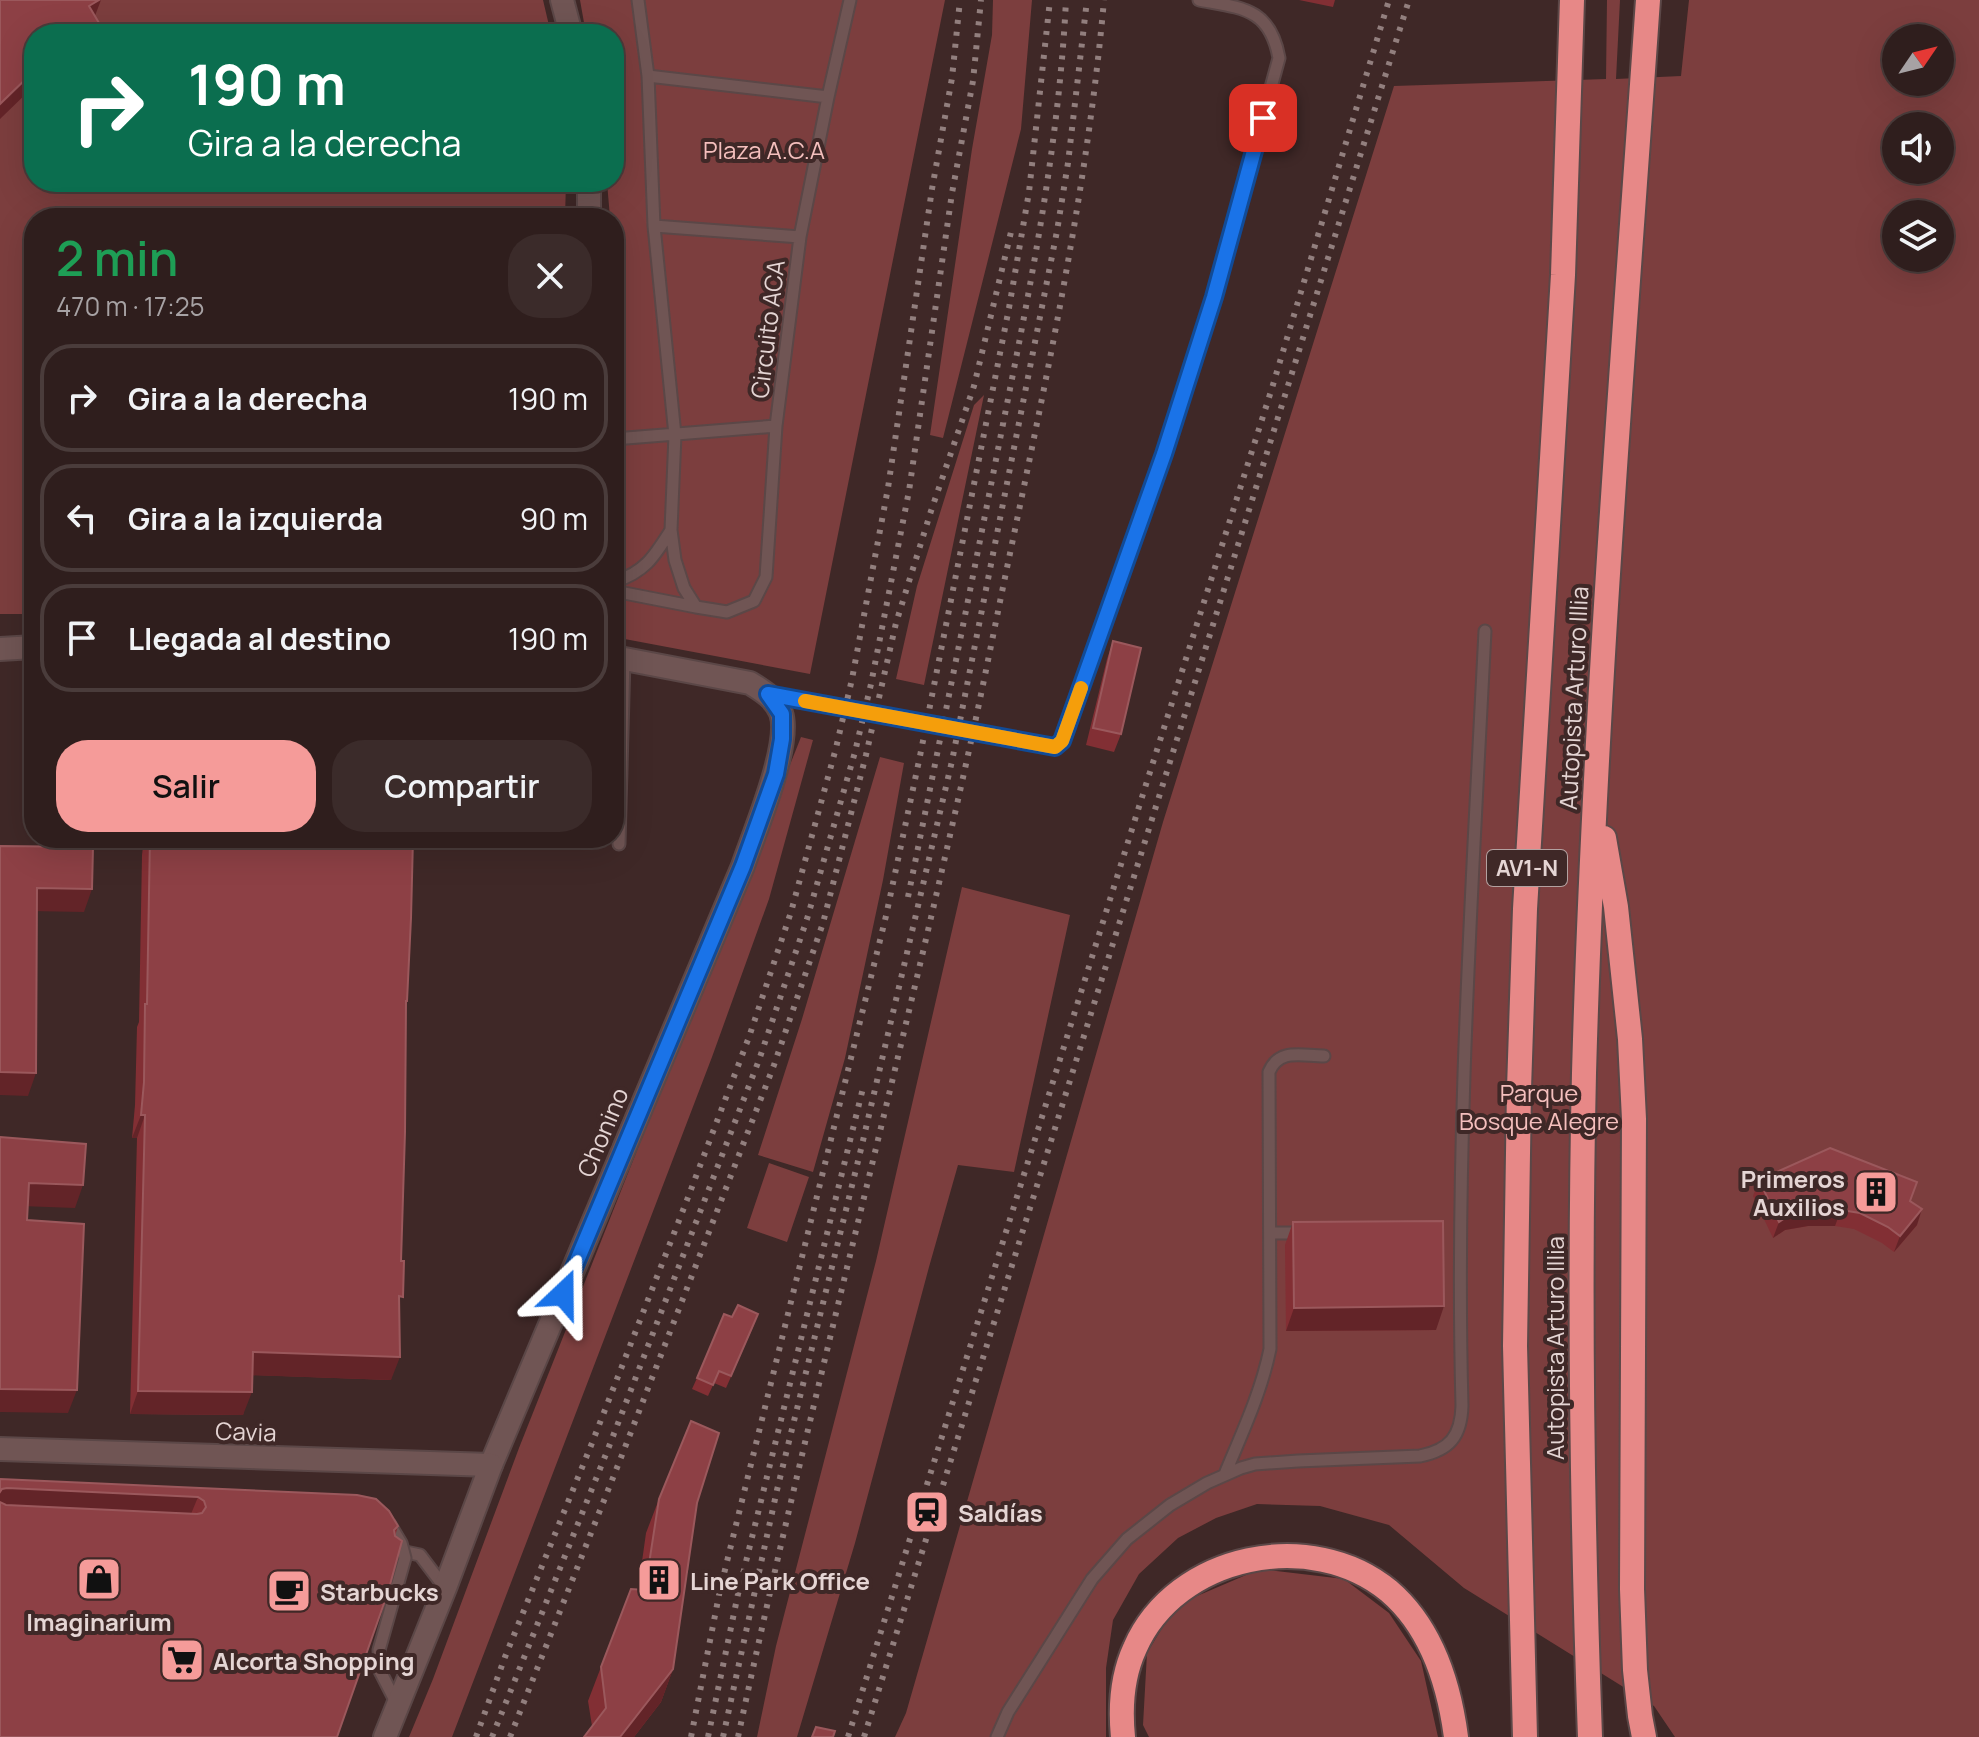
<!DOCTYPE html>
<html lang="es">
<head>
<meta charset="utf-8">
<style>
	:root { --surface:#2f1e1d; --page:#3b2b2a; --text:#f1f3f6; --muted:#a7a2a4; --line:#4a3c3b; --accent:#f59b99 }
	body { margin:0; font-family:Manrope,sans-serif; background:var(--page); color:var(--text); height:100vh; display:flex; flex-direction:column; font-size:30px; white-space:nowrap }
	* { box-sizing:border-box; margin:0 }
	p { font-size:26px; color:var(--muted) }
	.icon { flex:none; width:44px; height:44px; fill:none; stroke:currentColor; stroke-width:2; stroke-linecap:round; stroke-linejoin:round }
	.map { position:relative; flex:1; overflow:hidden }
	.drawer { position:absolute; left:24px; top:208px; width:600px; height:640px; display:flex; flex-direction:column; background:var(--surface); border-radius:32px; box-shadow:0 8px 32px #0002,0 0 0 2px var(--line) }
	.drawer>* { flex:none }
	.guide { position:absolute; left:24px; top:24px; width:600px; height:168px; border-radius:32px; box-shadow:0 8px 32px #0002,0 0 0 2px var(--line); background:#0b6e4f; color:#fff; overflow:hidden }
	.needle { width:52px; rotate:55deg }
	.controls { position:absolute; left:1882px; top:24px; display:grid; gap:16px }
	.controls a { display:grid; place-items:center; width:72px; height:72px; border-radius:50%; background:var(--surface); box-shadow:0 8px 32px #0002,0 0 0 2px var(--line); font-size:40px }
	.pin { position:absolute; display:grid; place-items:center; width:68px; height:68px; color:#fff; margin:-34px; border-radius:16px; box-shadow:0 4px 12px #0006 }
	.me { position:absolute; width:88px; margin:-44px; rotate:23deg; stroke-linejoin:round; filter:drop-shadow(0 0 6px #0008) }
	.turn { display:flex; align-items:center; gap:28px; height:168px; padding:0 32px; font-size:36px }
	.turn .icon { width:104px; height:104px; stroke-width:2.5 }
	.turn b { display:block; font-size:56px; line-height:68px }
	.round { display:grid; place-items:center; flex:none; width:84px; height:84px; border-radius:32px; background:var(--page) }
	.head { display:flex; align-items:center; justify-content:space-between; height:136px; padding:0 32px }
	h1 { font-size:48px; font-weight:600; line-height:60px; color:#1e9e55 }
	.primary-button { display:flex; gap:16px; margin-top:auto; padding:16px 32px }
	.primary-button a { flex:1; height:92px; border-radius:32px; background:var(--accent); color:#111; font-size:32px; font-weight:600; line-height:92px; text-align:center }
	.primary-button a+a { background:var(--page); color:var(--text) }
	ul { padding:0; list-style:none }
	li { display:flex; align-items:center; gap:24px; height:108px; margin:0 16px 12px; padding:0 16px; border:4px solid var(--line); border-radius:32px }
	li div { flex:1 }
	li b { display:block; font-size:30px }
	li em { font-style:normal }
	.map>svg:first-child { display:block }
	.green { fill:#7c3e3e; fill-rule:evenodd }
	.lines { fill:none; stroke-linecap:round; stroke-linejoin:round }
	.service-casing { stroke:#5b4747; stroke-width:15 }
	.minor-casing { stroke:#5b4747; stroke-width:26 }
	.tertiary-casing { stroke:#5b4747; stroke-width:26 }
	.motorway-casing { stroke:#5b4747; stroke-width:28 }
	.service { stroke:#705554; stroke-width:11 }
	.minor { stroke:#705554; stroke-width:22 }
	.tertiary { stroke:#705554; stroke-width:22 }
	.motorway { stroke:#e78887; stroke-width:24 }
	.rail { stroke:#927f7e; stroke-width:6; stroke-dasharray:4 8; stroke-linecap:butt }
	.service-bridge-casing { stroke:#5b4747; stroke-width:15; stroke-linecap:butt }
	.service-bridge { stroke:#705554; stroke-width:11 }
	.wall { fill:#822f34 }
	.shaded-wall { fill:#632428 }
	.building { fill:#8d4045; stroke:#9b585c; stroke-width:2 }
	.route-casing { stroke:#114b97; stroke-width:20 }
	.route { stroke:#1a73e8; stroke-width:14 }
	.slow { stroke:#f59e0b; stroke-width:14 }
	.labels { text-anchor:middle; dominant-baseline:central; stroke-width:8; stroke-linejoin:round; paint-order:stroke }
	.shield { fill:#3f2827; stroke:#b3a1a0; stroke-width:2 }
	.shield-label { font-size:22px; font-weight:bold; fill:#e5d5d4 }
	.park-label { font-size:24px; fill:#f4bfbd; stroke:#3f2827 }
	.street-label { font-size:24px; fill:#e5d5d4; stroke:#3f2827 }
	.poi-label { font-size:24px; font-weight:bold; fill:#e5d5d4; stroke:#3f2827; text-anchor:start }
</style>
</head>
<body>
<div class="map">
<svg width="1979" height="1737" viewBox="0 0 1979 1737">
	<rect width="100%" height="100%" fill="#3f2827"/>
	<!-- green -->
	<path class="green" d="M 0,0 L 543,0 L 551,34 L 34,34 L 34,182 L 566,182 L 565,218 L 34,218 L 34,614 L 0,614 Z
		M 580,0 L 945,0 L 810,674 L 614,637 L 614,218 L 610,218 L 607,182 L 614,182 L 614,34 L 586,34 Z
		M 993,0 L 1032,0 L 1021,129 L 943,438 L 930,435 L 972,149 L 992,35 Z
		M 1607,0 L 1620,0 L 1616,79 L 1681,76 L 1689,0 L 1979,0 L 1979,1737 L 1675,1737 L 1654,1706 L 1464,1588 L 1389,1525 L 1320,1506 L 1257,1504 L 1216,1518 L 1178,1538 L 1139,1574 L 1113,1620 L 1106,1668 L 1106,1737 L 895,1737 L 906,1713 L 1163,822 L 1394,86 L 1606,79 ZM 1896,38 L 1940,38 L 1940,82 L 1896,82 ZM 1896,126 L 1940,126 L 1940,170 L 1896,170 ZM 1896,214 L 1940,214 L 1940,258 L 1896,258 Z
		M 984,395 L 924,685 L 896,679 L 917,586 L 974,405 Z
		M 801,737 L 813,740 L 769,899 L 712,1057 L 452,1737 L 409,1737 L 433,1679 L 519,1448 Z
		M 880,757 L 904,763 L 883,880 L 845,1058 L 813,1172 L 758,1155 L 802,1019 Z
		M 962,887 L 1070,915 L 1014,1172 L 958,1165 L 929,1267 L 855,1543 L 797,1737 L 757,1737 L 776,1646 L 876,1261 Z
		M 769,1163 L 809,1177 L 787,1242 L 747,1228 Z
		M 1260,1569 L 1344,1579 L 1389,1613 L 1421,1661 L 1438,1737 L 1149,1737 L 1143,1725 L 1147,1653 L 1176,1605 Z"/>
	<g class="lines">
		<!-- service casing -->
		<g class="service-casing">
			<path id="service" d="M 638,0 L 648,76 L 654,226 L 675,435 L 671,530 L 675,560 L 684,588 L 696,607 L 727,612 L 754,601 L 766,577 L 776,426 L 800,237 L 828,97 L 850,0
				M 648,76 L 828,97
				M 654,226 L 800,237
				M 614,439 L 776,426
				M 614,582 C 645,572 654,557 671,530
				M 614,591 L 696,607
				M 773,695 L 1055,747 L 1062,741 L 1164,454 L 1214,297 L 1279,58 C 1270,8 1242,8 1199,0
				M 619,844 L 624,659
				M 1270,1233 L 1301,1233
				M 1225,1474 C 1242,1433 1261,1393 1270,1349 L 1269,1072 C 1279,1048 1301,1056 1324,1056
				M 396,1550 L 420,1555 L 445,1588
				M 380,1671 L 398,1706
				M 997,1737 L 1008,1712 L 1092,1579 L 1127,1539 L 1170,1505 L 1207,1483 L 1241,1468 L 1255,1464 L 1298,1461 L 1420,1456 C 1450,1450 1461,1436 1462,1406 C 1455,1148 1472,889 1485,631"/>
		</g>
		<!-- minor casing -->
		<g class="minor-casing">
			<path id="minor" d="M 491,1465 L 743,866 C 754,833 792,744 781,713 C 776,699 763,691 750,683 L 614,657"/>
		</g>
		<!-- tertiary casing -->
		<g class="tertiary-casing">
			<path id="tertiary" d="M 562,0 L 571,34
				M 589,218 L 589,182
				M 0,649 L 34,647
				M 0,1449 L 491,1465 L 445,1588 L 385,1737"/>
		</g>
		<!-- motorway casing -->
		<g class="motorway-casing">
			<path id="motorway" d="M 1604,838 L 1616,907 L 1630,1039 L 1634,1119 L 1632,1589 L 1635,1670 L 1640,1716 L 1644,1737
				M 1123,1737 C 1120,1707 1122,1676 1135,1648 C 1176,1554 1312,1527 1389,1591 C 1431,1627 1449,1684 1456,1737
				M 1525,1737 L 1515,1346 L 1519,1089 L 1525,909 L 1563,275 L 1572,0
				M 1590,1737 C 1582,1516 1579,1294 1584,1073 C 1594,715 1623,357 1648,0"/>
		</g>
		<!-- service -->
		<use href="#service" class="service"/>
		<!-- minor -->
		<use href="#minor" class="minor"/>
		<!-- tertiary -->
		<use href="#tertiary" class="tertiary"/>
		<!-- motorway -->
		<use href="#motorway" class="motorway"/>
		<!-- rail -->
		<path class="rail" d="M 908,897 C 940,740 972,582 1003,424 C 1031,284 1059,143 1066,0
			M 476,1737 L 505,1657 L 592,1443 L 687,1200 L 749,1037 L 791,912 L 836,748 L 852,679 L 888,488 L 932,189 L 952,78 L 960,0
			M 492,1737 L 608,1449 L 759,1060 L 807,919 L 855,752 L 871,684 L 909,491 L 952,193 L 973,81 L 981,0
			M 510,1737 L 622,1455 L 774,1065 L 823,923 L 866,755 L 896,623 L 931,511 L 974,386 L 1011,232
			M 691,1737 L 720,1590 L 886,916 L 920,756 L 1009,308 L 1029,192 L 1050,0
			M 708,1737 L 738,1594 L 863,1088
			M 723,1737 L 777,1490 L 861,1149 L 952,761 L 1057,231 L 1068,163 L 1087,0
			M 738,1737 C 808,1411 894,1089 966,764 C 981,697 994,630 1008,563 C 1047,376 1087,190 1104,0
			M 848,1737 L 1143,794 L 1272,388 L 1389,0
			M 864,1737 L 1409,0"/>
		<!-- service-bridge casing -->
		<g class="service-bridge-casing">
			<path id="service-bridge" d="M 380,1671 L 379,1650 L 405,1558 L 401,1543 L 389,1523"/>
		</g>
		<!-- service-bridge -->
		<use href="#service-bridge" class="service-bridge"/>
	</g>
	<!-- wall -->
	<path class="wall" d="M 1299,0 L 1335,0 L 1333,7 Z
		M 1113,641 L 1121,734 L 1114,752 L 1086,745 L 1107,659 Z
		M 144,838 L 413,838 L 406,1005 L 399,1306 L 391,1380 L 252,1375 L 243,1415 L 130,1414 L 137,1138 L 132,1138 L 135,1105 L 137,1027 L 139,1022 L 142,855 Z
		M 1759,1180 L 1910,1201 L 1917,1225 L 1894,1252 L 1882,1243 L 1854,1229 L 1835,1226 L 1808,1226 L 1785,1230 L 1773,1238 L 1753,1196 Z
		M 1293,1222 L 1436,1330 L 1286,1331 L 1285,1245 Z
		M 754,1325 L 726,1388 L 714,1383 L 708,1396 L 692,1389 L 697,1378 Z
		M 0,1479 L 357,1495 L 398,1526 L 337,1737 Z
		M 659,1499 L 697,1503 L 673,1669 L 661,1702 L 634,1737 L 584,1737 L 592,1726 L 588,1701 L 601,1667 L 638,1590 L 646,1533 Z"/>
	<!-- shaded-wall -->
	<path class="shaded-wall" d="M 99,0 L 101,0 L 93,21 L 89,6 Z
		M 99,23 L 95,34 L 82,34 Z
		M 34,71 L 34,86 L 0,119 L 0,104 Z
		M 37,888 L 92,889 L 84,912 L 29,911 Z
		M 0,1072 L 36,1073 L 28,1096 L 0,1095 Z
		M 141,1115 L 145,1115 L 137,1138 L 132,1138 Z
		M 29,1183 L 83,1185 L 75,1208 L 21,1206 Z
		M 1922,1209 L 1917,1225 L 1894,1252 L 1900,1236 Z
		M 1814,1210 L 1841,1210 L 1835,1226 L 1808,1226 L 1785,1230 L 1773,1238 L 1779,1222 L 1791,1214 Z
		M 1444,1306 L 1436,1330 L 1286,1331 L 1294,1308 Z
		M 253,1352 L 400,1357 L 391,1380 L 245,1375 Z
		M 0,1389 L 77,1390 L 68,1413 L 0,1412 Z
		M 138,1391 L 252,1392 L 243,1415 L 130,1414 Z
		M 7,1488 L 198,1497 L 191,1514 L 0,1506 L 0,1492 L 2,1489 Z
		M 673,1669 L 661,1702 L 634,1737 L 620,1737 Z"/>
	<!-- building -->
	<path class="building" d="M 0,0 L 99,0 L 89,6 L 99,23 L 82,34 L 34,34 L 34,71 L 0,104 Z
		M 1113,641 L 1141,648 L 1121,734 L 1093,728 Z
		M 150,838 L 413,838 L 411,918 L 407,1001 L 406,1001 L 405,1132 L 401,1261 L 404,1261 L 403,1297 L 399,1296 L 400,1357 L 253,1352 L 252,1392 L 138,1391 L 145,1115 L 141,1115 L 144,1082 L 145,1004 L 147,1004 Z
		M 0,846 L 93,847 L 92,889 L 37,888 L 36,1073 L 0,1072 Z
		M 0,1137 L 86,1144 L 83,1185 L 29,1183 L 27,1220 L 84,1224 L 77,1390 L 0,1389 Z
		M 1830,1148 L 1917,1182 L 1910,1201 L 1922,1209 L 1900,1236 L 1888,1227 L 1860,1213 L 1841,1210 L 1814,1210 L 1791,1214 L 1779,1222 L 1759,1180 Z
		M 1443,1221 L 1444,1306 L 1294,1308 L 1293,1222 Z
		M 738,1305 L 758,1314 L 731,1376 L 719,1371 L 713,1385 L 697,1378 L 724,1314 L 732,1317 Z
		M 691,1421 L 719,1433 L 697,1503 L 673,1669 L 620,1737 L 584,1737 L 606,1708 L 601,1667 L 631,1589 L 645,1590 L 659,1499 Z
		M 0,1479 L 357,1495 L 376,1499 L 389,1511 L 398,1526 L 394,1530 L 395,1536 L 402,1541 L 388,1592 L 337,1737 L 0,1737 L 0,1502 L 6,1505 L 197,1514 L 202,1513 L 206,1507 L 204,1501 L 198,1497 L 7,1488 L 2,1489 L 0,1492 Z
		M 816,1727 L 835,1731 L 833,1737 L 812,1737 Z"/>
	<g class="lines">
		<!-- route casing -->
		<g class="route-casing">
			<path id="route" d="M 563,1294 L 743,866 L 776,774 L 782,739 L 782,714 L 768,694 L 1055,747 L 1062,741 L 1164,454 L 1214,297 L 1263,118"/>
		</g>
		<!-- route -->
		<use href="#route" class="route"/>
		<!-- slow -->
		<path class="slow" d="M 805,701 L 1055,747 L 1062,741 L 1081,688"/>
	</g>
	<!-- icons -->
	<defs>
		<g id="building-square" transform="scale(2.3)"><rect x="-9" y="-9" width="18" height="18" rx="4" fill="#f59b99" stroke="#3f2827"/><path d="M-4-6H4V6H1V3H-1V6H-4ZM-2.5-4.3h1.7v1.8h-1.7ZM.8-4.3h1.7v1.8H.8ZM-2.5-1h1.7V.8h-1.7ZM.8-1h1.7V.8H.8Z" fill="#111"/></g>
		<g id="station-square" transform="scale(2.3)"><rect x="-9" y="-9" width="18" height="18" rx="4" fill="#f59b99" stroke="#3f2827"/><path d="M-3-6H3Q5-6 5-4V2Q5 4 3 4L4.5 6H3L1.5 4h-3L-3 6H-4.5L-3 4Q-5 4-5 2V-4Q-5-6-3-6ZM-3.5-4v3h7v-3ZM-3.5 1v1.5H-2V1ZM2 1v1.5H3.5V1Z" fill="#111"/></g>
		<g id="shop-square" transform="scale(2.3)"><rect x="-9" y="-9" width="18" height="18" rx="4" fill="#f59b99" stroke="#3f2827"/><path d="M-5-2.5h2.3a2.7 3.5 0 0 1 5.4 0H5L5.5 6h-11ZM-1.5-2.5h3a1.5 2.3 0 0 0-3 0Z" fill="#111"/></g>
		<g id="cafe-square" transform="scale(2.3)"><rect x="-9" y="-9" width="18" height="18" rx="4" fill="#f59b99" stroke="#3f2827"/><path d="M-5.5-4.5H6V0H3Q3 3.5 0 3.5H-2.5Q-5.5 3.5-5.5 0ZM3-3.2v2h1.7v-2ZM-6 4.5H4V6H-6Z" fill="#111"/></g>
		<g id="supermarket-square" transform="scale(2.3)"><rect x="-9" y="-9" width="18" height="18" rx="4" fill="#f59b99" stroke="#3f2827"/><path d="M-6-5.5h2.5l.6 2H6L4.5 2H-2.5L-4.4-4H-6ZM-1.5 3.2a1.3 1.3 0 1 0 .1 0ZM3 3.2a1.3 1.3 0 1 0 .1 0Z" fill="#111"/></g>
	</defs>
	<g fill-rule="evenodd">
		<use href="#building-square" x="1876" y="1192"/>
		<use href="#station-square" x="927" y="1512"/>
		<use href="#shop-square" x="99" y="1579"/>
		<use href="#building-square" x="659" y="1580"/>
		<use href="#cafe-square" x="289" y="1591"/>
		<use href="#supermarket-square" x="182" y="1660"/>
	</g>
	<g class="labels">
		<!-- shield labels -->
		<rect class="shield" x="1487" y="850" width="80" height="36" rx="6"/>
		<g class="shield-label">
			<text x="1527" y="868">AV1-N</text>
		</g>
		<!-- park labels -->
		<g class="park-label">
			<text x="764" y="149">Plaza A.C.A</text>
			<text x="1539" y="1092">Parque<tspan x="1539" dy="28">Bosque Alegre</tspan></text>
		</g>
		<!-- street labels -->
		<g class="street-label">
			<text transform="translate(767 329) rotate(-83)">Circuito ACA</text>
			<text transform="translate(1573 698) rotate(-87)">Autopista Arturo Illia</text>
			<text transform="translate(602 1132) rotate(-67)">Chonino</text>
			<text transform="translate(1554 1348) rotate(-90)">Autopista Arturo Illia</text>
			<text transform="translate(246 1431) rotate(2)">Cavia</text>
		</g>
		<!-- poi labels -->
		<g class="poi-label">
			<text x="1845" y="1178" text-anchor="end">Primeros<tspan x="1845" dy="28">Auxilios</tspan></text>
			<text x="958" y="1512">Saldías</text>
			<text x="690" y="1580">Line Park Office</text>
			<text x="320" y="1591">Starbucks</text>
			<text x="99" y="1621" text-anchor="middle">Imaginarium</text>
			<text x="213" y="1660">Alcorta Shopping</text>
		</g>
	</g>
</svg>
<div class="controls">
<a><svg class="needle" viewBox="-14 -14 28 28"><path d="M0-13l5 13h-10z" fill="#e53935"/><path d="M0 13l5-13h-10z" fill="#a7a2a4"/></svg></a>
<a><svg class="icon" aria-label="sound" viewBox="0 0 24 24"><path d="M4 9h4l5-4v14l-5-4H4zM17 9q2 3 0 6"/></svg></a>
<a><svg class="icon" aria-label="layers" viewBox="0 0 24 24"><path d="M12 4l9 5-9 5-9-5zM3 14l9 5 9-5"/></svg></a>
</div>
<div class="pin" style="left:1263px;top:118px;background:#d93025"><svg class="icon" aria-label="arrive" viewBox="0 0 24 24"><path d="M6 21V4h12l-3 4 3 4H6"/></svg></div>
<svg class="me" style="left:563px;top:1294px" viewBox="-20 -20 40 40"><path d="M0-17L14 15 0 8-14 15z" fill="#1a73e8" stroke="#fff" stroke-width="4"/></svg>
<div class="guide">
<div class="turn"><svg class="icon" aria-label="right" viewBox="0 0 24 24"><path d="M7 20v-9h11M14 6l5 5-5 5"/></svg><div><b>190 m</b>Gira a la derecha</div></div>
</div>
<section class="drawer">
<div class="head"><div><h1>2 min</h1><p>470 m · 17:25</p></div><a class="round"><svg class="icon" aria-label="close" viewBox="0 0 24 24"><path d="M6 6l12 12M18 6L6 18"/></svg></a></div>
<ul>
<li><svg class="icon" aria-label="right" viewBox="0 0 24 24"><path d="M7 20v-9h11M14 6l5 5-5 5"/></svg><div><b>Gira a la derecha</b></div><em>190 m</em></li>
<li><svg class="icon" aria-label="left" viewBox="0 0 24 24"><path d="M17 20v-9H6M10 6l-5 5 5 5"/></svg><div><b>Gira a la izquierda</b></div><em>90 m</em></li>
<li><svg class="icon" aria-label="arrive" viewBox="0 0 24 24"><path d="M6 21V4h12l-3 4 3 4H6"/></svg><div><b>Llegada al destino</b></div><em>190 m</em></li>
</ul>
<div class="primary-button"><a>Salir</a><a>Compartir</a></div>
</section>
</div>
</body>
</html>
